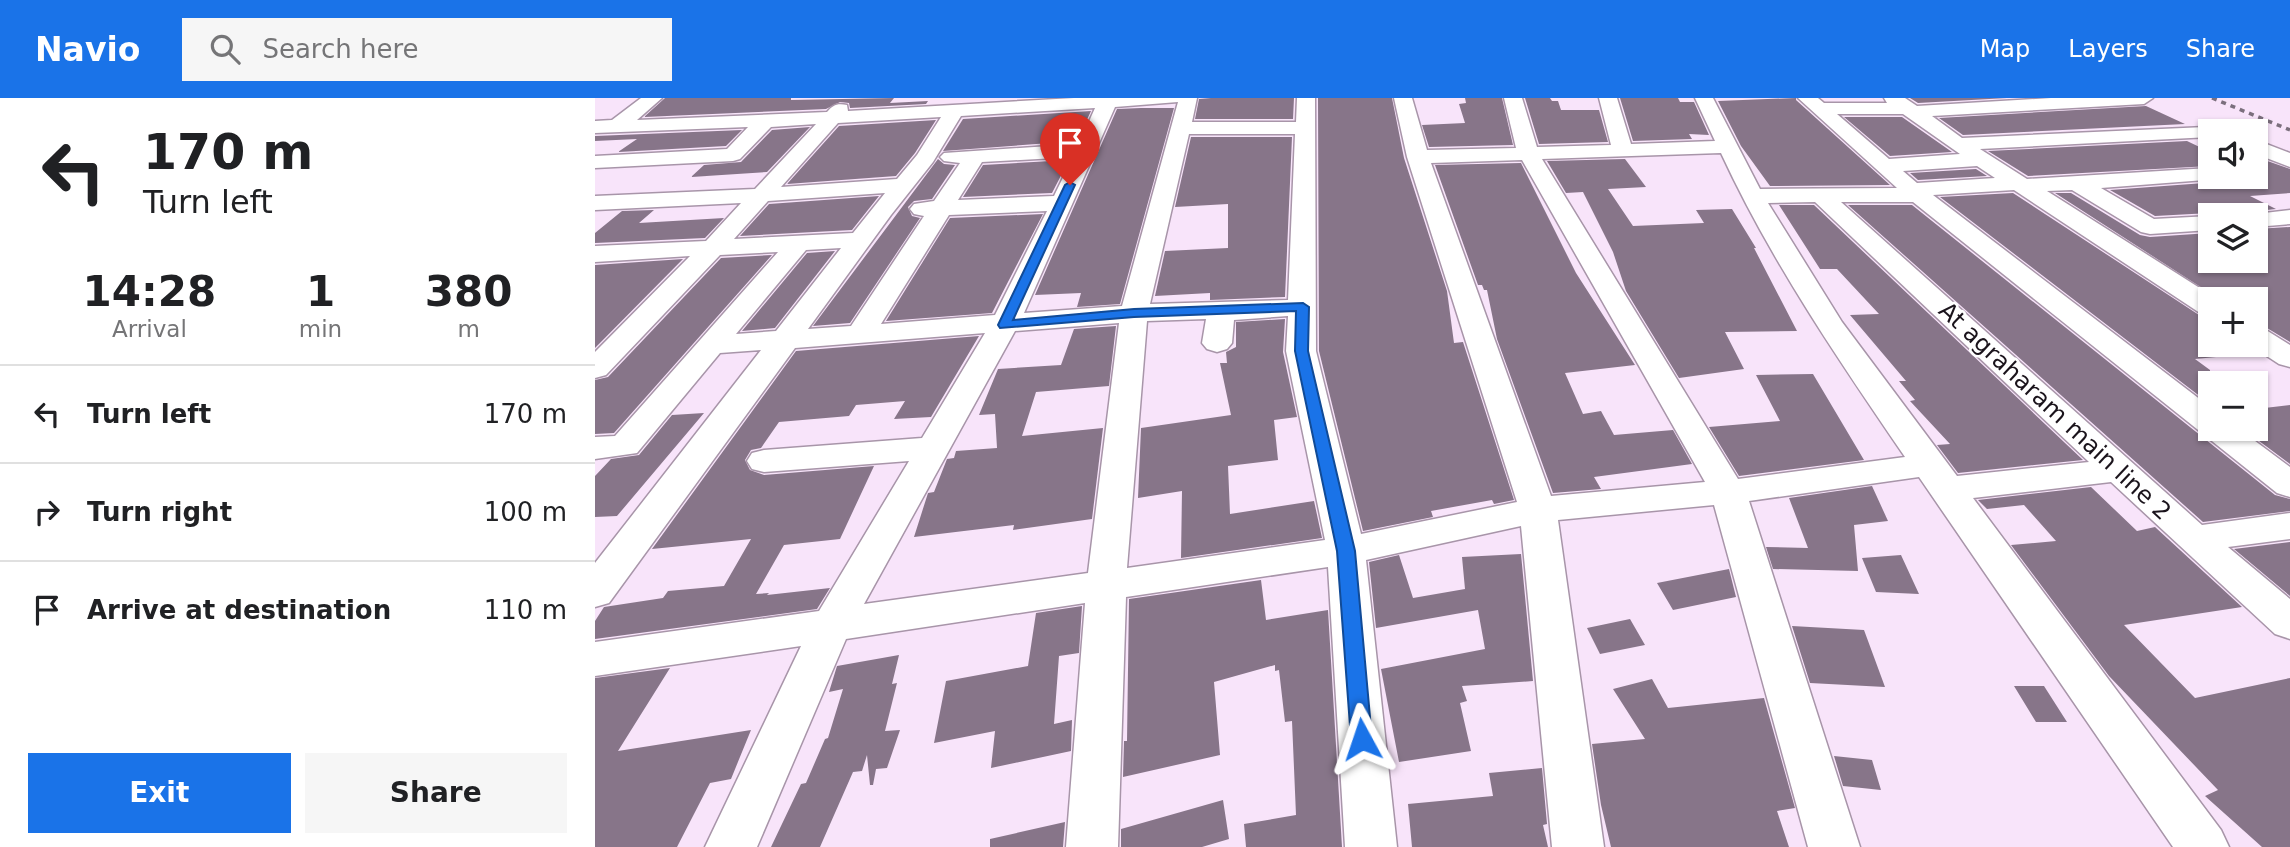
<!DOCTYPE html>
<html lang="en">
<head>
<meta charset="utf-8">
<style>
	:root { --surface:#fff; --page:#f6f6f6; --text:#202124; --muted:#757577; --line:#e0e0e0; --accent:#1a73e8 }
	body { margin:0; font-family:"DejaVu Sans",sans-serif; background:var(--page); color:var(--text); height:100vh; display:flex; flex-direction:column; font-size:26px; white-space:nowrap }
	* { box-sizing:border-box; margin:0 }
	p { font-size:23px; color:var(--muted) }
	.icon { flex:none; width:38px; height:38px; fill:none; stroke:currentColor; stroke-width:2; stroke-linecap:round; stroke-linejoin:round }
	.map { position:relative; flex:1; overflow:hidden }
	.sheet { display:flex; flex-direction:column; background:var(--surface); width:595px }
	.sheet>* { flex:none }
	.banner { background:#fff; color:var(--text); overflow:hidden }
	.fabs { position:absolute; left:1603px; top:21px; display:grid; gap:14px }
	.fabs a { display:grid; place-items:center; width:70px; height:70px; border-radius:0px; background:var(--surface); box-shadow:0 2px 5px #0004; font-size:35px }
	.pin { position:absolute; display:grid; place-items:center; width:60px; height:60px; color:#fff; margin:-72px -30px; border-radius:50% 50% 50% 0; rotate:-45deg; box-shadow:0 0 7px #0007 }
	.pin .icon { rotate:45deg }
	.me { position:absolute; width:77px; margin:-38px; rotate:355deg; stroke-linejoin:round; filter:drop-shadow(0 0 5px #0008) }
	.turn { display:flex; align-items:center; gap:24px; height:147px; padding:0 28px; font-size:32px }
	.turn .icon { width:91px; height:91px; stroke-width:2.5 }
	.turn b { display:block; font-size:49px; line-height:60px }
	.eta { display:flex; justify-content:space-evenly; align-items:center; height:119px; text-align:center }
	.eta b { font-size:42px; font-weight:800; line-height:49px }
	.cta { display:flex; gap:14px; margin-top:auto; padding:14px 28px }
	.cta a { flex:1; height:80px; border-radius:0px; background:var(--accent); color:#fff; font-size:28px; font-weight:800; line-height:80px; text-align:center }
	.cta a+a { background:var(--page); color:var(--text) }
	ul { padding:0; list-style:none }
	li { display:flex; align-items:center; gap:21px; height:98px; padding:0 28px; border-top:2px solid var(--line) }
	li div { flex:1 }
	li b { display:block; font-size:26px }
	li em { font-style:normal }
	header { display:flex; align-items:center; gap:42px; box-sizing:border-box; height:98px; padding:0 35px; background:var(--accent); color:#fff }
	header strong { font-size:33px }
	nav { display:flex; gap:38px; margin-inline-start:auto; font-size:24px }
	.search { width:490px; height:63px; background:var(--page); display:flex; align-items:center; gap:18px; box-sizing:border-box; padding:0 24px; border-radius:0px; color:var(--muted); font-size:26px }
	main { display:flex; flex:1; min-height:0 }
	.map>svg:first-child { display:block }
	.building { fill:#877589 }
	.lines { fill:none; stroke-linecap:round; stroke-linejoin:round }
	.minor-casing { stroke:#a895a9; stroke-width:3 }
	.minor { fill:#fff; fill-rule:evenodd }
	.rail { stroke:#7b6f7d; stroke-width:3.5; stroke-dasharray:5 5; stroke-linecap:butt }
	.route { fill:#1a73e8; stroke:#114b97; stroke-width:2 }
	.labels { text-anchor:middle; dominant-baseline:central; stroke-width:5; stroke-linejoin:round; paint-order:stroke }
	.street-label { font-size:24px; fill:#1a131b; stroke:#fff }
</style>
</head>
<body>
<header>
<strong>Navio</strong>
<div class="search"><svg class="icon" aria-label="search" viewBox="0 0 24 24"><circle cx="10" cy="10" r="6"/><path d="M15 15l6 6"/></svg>Search here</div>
<nav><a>Map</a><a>Layers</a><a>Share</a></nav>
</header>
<main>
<section class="sheet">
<div class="banner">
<div class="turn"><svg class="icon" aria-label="left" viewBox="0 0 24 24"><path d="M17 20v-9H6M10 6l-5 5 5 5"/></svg><div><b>170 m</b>Turn left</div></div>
</div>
<div class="eta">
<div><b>14:28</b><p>Arrival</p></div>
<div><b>1</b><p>min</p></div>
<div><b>380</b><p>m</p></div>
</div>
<ul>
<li><svg class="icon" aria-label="left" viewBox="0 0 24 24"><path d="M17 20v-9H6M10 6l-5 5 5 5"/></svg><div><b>Turn left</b></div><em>170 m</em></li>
<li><svg class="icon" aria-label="right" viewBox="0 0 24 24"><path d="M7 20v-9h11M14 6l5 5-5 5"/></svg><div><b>Turn right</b></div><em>100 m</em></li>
<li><svg class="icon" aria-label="arrive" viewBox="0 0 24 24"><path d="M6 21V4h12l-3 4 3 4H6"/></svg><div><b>Arrive at destination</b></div><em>110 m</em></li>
</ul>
<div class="cta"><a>Exit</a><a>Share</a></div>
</section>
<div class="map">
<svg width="1695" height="749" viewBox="0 0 1695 749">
	<rect width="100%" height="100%" fill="#f8e4fa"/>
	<!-- building -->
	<path class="building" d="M 70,0 L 196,0 L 196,2 L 299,0 L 295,5 L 333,3 L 331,6 L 255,10 L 254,5 L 245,4 L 231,11 L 49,19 Z
		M 616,0 L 699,0 L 698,21 L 600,21 L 604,1 Z
		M 723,0 L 797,0 L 809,60 L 852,193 L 859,245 L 868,244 L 919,402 L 899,406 L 897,402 L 836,413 L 838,419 L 768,433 L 724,253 Z
		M 870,0 L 907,0 L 918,47 L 834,49 L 827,27 L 870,25 L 864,6 L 871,5 Z
		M 930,0 L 955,0 L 957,3 L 963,3 L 966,12 L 1004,12 L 1013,44 L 944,46 Z
		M 1025,0 L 1083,0 L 1085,4 L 1099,4 L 1114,37 L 1094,36 L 1097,41 L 1038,43 Z
		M 1201,0 L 1201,2 L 1295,87 L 1175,88 L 1146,48 L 1123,3 Z
		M 1315,0 L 1412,0 L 1323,5 Z
		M 1551,8 L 1590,26 L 1368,37 L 1344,20 Z
		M 546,10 L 579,10 L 525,206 L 482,209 L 486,195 L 440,197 L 522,11 Z
		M 496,13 L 482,43 L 348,53 L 368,21 Z
		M 1249,19 L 1307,19 L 1357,54 L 1295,58 Z
		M 341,22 L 320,55 L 301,78 L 192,86 L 244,28 Z
		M 215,29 L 172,74 L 96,79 L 109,67 L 146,64 L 177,32 Z
		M 147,32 L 131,48 L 23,54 L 42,41 L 0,43 L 0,38 Z
		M 596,39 L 697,39 L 690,199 L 615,202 L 615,195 L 560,198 L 570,153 L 633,150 L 633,106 L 580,109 Z
		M 1592,43 L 1615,54 L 1615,68 L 1433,78 L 1393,53 Z
		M 1661,59 L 1695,71 L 1695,95 L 1655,98 L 1681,111 L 1652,114 L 1649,117 L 1615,115 L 1560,118 L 1515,92 L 1623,84 L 1627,79 L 1661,79 Z
		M 343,61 L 349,66 L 360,67 L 337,101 L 319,103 L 313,109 L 317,118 L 325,120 L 255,225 L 218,228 Z
		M 1030,61 L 1051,89 L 1013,91 L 1038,128 L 1109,125 L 1101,112 L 1137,111 L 1161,150 L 1159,150 L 1202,233 L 1130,234 L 1149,271 L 1084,280 L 1031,193 L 1018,154 L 988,94 L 971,95 L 952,63 Z
		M 474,62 L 457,95 L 368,99 L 388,67 Z
		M 926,65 L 981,175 L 1040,267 L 970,275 L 988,316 L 1006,313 L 1019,337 L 1078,332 L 1097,366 L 999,379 L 1006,391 L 958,395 L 902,241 L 892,192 L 889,192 L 887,187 L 883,187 L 840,67 Z
		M 1381,71 L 1392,78 L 1323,82 L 1315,75 Z
		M 1418,95 L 1604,217 L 1615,219 L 1615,247 L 1653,247 L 1663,255 L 1600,261 L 1615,272 L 1615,306 L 1345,99 Z
		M 1460,95 L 1476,95 L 1545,137 L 1555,139 L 1615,135 L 1615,163 L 1661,163 L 1661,131 L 1695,129 L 1695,244 L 1672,230 L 1661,227 L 1661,201 L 1624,201 Z
		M 284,98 L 257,132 L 145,138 L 174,106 Z
		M 1184,107 L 1219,107 L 1488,362 L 1363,375 L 1342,347 L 1355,346 L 1315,303 L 1320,302 L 1304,283 L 1311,283 L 1255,217 L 1284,216 L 1242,171 L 1225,171 Z
		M 1253,107 L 1317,107 L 1680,397 L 1695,401 L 1695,413 L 1608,424 Z
		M 59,112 L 44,125 L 129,120 L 110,140 L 0,145 L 0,135 L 27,113 Z
		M 448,116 L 397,215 L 291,223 L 355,120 Z
		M 240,153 L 180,230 L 147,233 L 212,155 Z
		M 177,157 L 19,335 L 0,336 L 0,282 L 13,279 L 126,160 Z
		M 88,161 L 0,250 L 0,167 Z
		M 690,221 L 688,254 L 702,319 L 679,322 L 683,362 L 633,368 L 635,416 L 719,403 L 727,440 L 586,460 L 587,393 L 543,400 L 546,330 L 636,317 L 625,265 L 632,265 L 631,254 L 641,249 L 641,224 Z
		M 521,228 L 514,288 L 441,294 L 427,338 L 508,330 L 497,421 L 418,432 L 419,427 L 319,439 L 333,395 L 339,394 L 352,361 L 359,360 L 361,353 L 402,350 L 400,316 L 384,317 L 403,271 L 466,267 L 479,231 Z
		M 384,238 L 336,319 L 299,321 L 310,303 L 261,307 L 254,318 L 184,324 L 166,350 L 156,352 L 150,362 L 155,372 L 169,377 L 279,368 L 245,441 L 189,447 L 161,496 L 174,495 L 172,497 L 235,490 L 222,511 L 0,541 L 0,523 L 9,509 L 68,500 L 73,493 L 129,488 L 156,441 L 57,451 L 201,253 Z
		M 1218,276 L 1269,362 L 1144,378 L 1114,329 L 1185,323 L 1161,277 Z
		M 1695,307 L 1695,366 L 1648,331 L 1661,331 L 1661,311 Z
		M 109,315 L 22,418 L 0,419 L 0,378 L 16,361 L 44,357 L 77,317 Z
		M 1277,388 L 1293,423 L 1259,427 L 1263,473 L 1178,471 L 1171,449 L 1213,450 L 1194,400 Z
		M 1496,389 L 1542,433 L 1560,429 L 1647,509 L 1529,527 L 1600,600 L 1695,580 L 1695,749 L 1667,749 L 1610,698 L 1623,692 L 1514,578 L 1416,447 L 1461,443 L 1429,407 L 1392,411 L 1383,402 Z
		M 1695,444 L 1695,498 L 1639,451 Z
		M 926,456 L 938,583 L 867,588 L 872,603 L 865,605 L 876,653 L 804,664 L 786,571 L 890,551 L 883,512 L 781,530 L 774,464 L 804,457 L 818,500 L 870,491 L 867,459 Z
		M 1306,457 L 1324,496 L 1281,494 L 1267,460 Z
		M 1134,471 L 1141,499 L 1078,512 L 1062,485 Z
		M 666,482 L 671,522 L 733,512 L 747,749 L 651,749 L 649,726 L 701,717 L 697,623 L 690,624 L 684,572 L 680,573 L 680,567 L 619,584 L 625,657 L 528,679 L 529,643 L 532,643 L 534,501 Z
		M 487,508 L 484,555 L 464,558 L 459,626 L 477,622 L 476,653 L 396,670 L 400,633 L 339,645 L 351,583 L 433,568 L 441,515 Z
		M 1035,521 L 1050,547 L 1005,556 L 992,530 Z
		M 1197,528 L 1269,532 L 1290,589 L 1215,585 Z
		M 304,557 L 297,586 L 302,585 L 290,633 L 305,632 L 292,670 L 281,671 L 278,687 L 275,687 L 272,657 L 267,673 L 258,674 L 225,749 L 176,749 L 206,686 L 211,685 L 230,641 L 233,640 L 248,591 L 234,594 L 242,568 Z
		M 75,570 L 23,653 L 156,632 L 136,681 L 115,685 L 82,749 L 0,749 L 0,580 Z
		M 1057,581 L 1073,610 L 1169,600 L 1200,710 L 1182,713 L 1194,749 L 1016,749 L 1006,707 L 997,646 L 1050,641 L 1018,591 Z
		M 1419,588 L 1449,588 L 1472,624 L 1441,624 Z
		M 1239,658 L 1277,662 L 1286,692 L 1248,688 Z
		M 947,670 L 952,726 L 948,727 L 953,749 L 817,749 L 813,706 L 898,698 L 894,675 Z
		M 628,702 L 634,741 L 607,749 L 526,749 L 526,731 Z
		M 470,724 L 468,749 L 395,749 L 395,741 Z"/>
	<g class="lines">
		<!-- minor casing -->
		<g class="minor-casing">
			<path id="minor" d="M 46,0 L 67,0 L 42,22 L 232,14 C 238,7 242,5 252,7 L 253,13 L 479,0 L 602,0 L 597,24 L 701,24 L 702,0 L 720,0 L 721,253 L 766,436 L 922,404 L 812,59 L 799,0 L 817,0 L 832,52 L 921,50 L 909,0 L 927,0 L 942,49 L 1016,47 L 1004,0 L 1022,0 L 1036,46 L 1120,43 L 1100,0 L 1118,0 L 1165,91 L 1302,90 L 1203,0 L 1223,0 L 1229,5 L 1292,5 L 1289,0 L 1310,0 L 1322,8 L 1456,0 L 1558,0 L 1549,6 L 1337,18 L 1367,40 L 1633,28 L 1635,33 L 1615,33 L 1615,39 L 1385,51 L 1432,81 L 1615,70 L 1615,79 L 1624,79 L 1623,81 L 1506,90 L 1559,121 L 1615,118 L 1615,132 L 1555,136 L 1546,134 L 1477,92 L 1452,93 L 1622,201 L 1615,201 L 1615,217 L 1605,215 L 1419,92 L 1338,97 L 1615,309 L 1615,331 L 1644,331 L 1695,369 L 1695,399 L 1682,395 L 1318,104 L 1246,104 L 1607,427 L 1695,415 L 1695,441 L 1633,449 L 1695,501 L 1695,541 L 1680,536 L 1516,384 L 1378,400 L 1626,732 L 1634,749 L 1578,749 L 1324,379 L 1154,403 L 1265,749 L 1213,749 L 1119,407 L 963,422 L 1009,749 L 957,749 L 926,428 L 771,462 L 802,749 L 750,749 L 733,469 L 531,499 L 523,749 L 471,749 L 490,505 L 251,541 L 162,749 L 110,749 L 206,548 L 0,578 L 0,544 L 224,513 L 314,363 L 169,374 L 157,371 L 152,363 L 157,355 L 169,352 L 327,340 L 390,235 L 200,250 L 14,505 L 0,509 L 0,465 L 166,252 L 125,255 L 42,355 L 0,361 L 0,339 L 20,338 L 183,154 L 125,157 L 11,277 L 0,280 L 0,254 L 95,158 L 0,164 L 0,148 L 111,143 L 146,105 L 0,112 L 0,98 L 160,91 L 221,26 L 176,29 L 145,61 L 138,63 L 0,70 L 0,58 L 132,51 L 153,29 L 0,35 L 0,23 L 17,22 ZM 583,4 L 527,208 L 429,215 L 520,9 ZM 500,10 L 484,46 L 349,55 L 345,59 L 349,63 L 365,65 L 339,103 L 319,106 L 315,111 L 319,116 L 329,118 L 256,228 L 213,231 L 296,117 L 338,64 L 366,18 ZM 1242,16 L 1308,16 L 1365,56 L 1294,61 ZM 346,19 L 322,57 L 302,81 L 186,89 L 243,25 ZM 594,36 L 700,36 L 693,202 L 555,206 ZM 1126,55 C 1176,163 1243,261 1310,359 L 1143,381 L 947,61 ZM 478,59 L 459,98 L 363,102 L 387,64 ZM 927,62 L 1110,384 L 956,398 L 836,65 ZM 1382,68 L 1400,80 L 1322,85 L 1308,73 ZM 290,95 L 258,135 L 139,141 L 173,103 ZM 1220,104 L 1494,364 L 1362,378 L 1247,224 L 1173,105 ZM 452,113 L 400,217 L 286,226 L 354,117 ZM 246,150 L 181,233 L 141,236 L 211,152 ZM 693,218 L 691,253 L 730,442 L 532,470 L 552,223 L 611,221 L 607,245 L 612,251 L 622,254 L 632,251 L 637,245 L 639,222 ZM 524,225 L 493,475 L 269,506 L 420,233 Z
				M 1661,42 L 1695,55 L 1695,69 L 1661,56 Z
				M 1695,112 L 1695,126 L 1661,129 L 1661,117 L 1652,117 Z
				M 1661,229 L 1671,232 L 1695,247 L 1695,269 L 1684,266 L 1655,247 L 1661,247 Z"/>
		</g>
		<!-- minor -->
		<use href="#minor" class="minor"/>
		<!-- rail -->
		<path class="rail" d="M 1617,0 L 1695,32"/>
	</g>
	<!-- route -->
	<path class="route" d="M 475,84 L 480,87 L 418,222 L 539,211 L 708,205 L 714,209 L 713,253 L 760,453 L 777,641 L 774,648 L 767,650 L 759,648 L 756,641 L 742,453 L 700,253 L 701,213 L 539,219 L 405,230 L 403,227 L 470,87 Z"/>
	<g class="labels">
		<!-- street labels -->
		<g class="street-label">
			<text transform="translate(1460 313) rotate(43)">At agraharam main line 2</text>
		</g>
	</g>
</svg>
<div class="fabs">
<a><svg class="icon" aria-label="sound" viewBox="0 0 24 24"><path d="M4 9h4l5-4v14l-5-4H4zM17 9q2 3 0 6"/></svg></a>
<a><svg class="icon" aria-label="layers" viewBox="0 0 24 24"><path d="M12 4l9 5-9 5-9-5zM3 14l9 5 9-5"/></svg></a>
<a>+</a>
<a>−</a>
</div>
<div class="pin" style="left:475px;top:87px;background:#d93025"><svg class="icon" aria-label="arrive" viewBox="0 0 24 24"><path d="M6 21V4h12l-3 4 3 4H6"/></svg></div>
<svg class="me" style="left:767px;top:641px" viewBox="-20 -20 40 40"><path d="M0-17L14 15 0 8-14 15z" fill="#1a73e8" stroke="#fff" stroke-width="4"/></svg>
</div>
</main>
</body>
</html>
